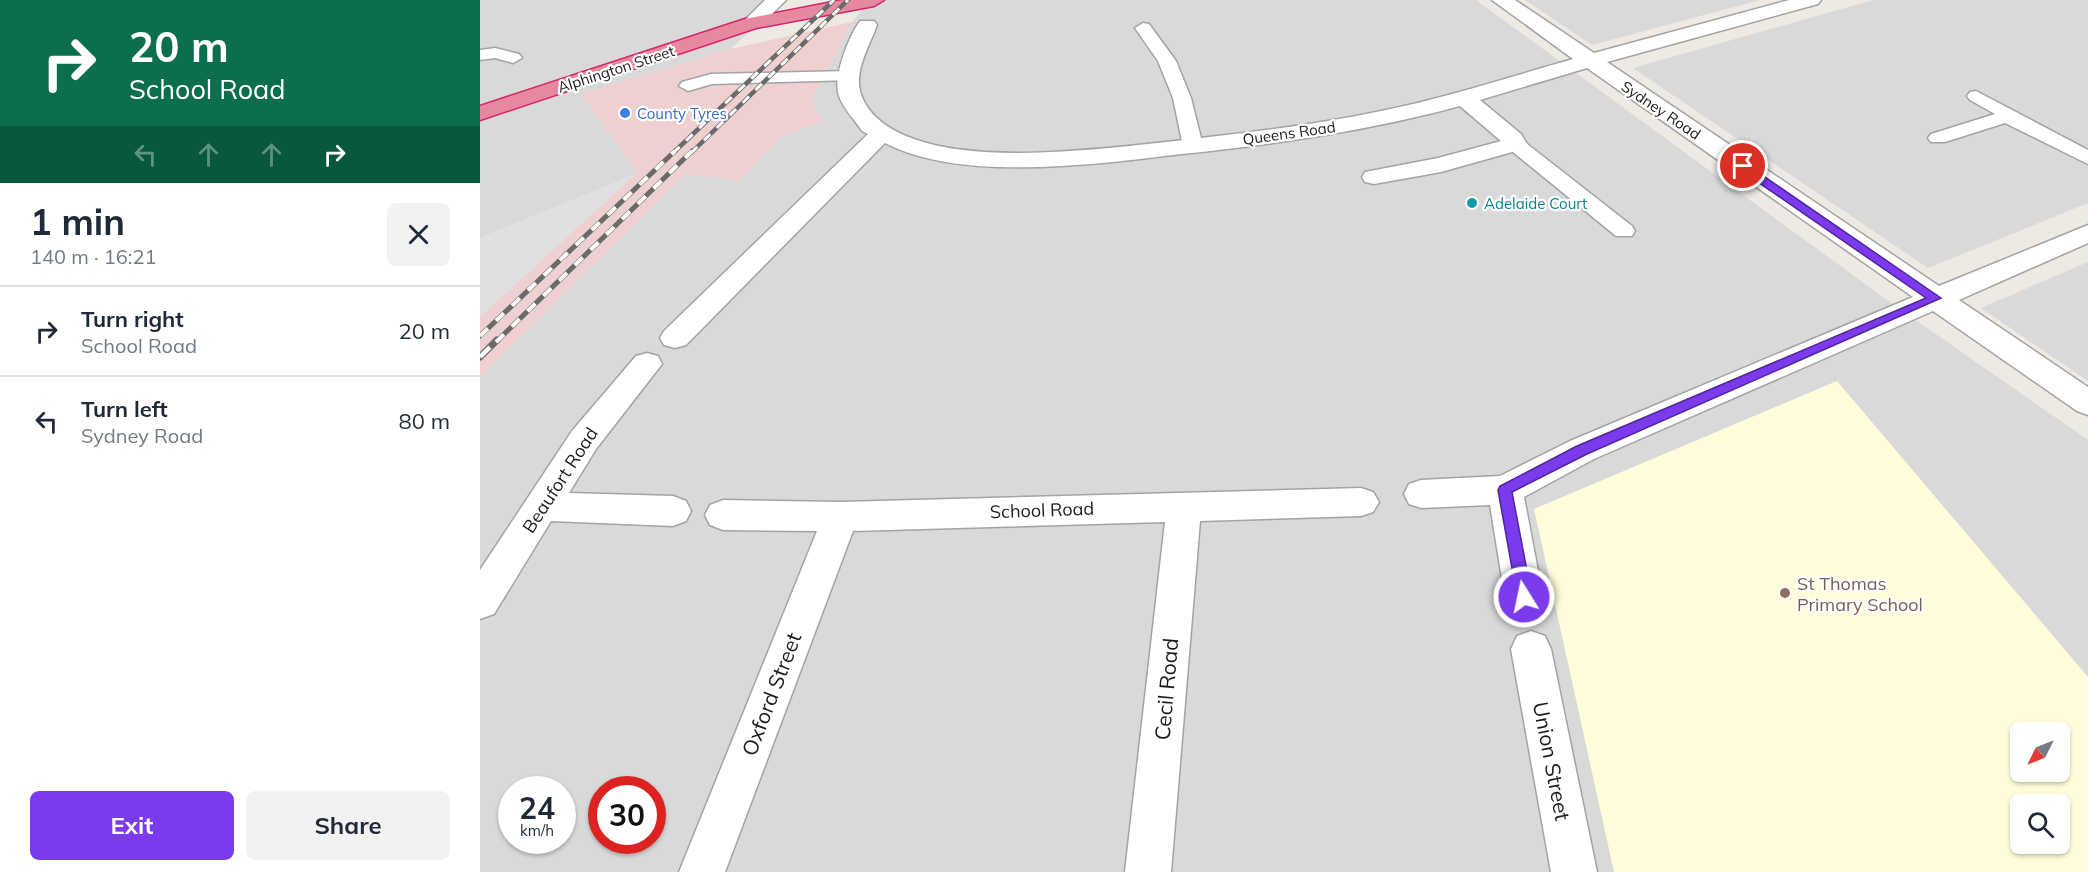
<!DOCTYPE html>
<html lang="en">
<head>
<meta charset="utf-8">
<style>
	:root { --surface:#fff; --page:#f2f2f3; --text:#1f2937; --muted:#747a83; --line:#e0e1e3; --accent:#7c3aed }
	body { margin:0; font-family:Mulish,sans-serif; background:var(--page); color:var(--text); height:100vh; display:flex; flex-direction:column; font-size:22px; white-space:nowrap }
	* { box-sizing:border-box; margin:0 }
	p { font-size:20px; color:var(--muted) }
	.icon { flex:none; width:33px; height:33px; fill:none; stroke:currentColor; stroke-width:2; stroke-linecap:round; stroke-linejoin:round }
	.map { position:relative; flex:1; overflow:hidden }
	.drawer { display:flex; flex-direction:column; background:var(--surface); width:480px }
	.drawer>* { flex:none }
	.guide { background:#0b6e4f; color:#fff; overflow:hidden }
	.needle { width:39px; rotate:227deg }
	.tools { position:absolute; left:1530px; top:722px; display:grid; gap:12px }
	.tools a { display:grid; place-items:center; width:60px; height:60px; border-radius:9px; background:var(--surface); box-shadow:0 2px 4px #0004; font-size:30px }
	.speed { position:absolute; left:18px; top:776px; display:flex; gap:12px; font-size:30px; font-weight:700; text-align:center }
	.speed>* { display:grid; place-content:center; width:78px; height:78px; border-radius:50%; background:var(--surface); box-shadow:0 2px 4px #0004; line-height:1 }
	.speed small { font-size:15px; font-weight:400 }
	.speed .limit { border:9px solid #d22; background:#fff; color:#111 }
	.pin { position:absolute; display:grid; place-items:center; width:51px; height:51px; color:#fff; margin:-26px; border:3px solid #fff; border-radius:50%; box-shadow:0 2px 6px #0007 }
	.me { position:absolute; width:66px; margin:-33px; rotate:350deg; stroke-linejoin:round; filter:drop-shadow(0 0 4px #0008) }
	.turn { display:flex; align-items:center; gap:21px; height:126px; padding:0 30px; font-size:27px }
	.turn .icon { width:78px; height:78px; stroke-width:2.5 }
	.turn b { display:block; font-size:42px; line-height:51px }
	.lanes { display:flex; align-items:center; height:57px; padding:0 30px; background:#0003; justify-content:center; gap:30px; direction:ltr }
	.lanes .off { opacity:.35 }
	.round { display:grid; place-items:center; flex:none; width:63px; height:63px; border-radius:9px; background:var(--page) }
	.overview { display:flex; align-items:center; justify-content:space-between; height:102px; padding:0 30px }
	h1 { font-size:36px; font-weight:700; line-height:45px }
	.cta { display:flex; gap:12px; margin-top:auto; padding:12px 30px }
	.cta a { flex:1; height:69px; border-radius:9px; background:var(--accent); color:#fff; font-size:24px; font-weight:700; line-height:69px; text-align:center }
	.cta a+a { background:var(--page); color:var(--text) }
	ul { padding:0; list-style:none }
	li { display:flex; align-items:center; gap:18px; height:90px; padding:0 30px; border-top:2px solid var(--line) }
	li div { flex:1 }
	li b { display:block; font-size:22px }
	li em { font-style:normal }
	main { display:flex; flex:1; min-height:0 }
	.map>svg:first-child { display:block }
	.residential { fill:#dad9d9; fill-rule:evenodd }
	.commercial { fill:#efd0d0 }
	.education { fill:#fffdd9; fill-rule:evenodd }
	.parking { fill:#e0e0e0 }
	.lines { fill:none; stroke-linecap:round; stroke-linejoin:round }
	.lane-casing { stroke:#a3a3a3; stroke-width:3 }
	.street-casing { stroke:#a3a3a3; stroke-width:3 }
	.highway-casing { stroke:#d7236a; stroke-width:3 }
	.lane { fill:#fff; fill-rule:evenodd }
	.street { fill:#fff; fill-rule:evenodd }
	.highway { fill:#e6889e; fill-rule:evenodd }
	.rail-far2-casing { stroke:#6a6a6a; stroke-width:4.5 }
	.rail-far1-casing { stroke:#6a6a6a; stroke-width:5 }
	.rail-casing { stroke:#6a6a6a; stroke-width:7 }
	.rail-far2 { stroke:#fff; stroke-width:3; stroke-dasharray:9; stroke-linecap:butt }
	.rail-far1 { stroke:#fff; stroke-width:4; stroke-dasharray:11; stroke-linecap:butt }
	.rail { stroke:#fff; stroke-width:4.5; stroke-dasharray:14; stroke-linecap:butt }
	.route { fill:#7c3aed; stroke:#51269a; stroke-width:1.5 }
	.shop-dot { fill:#3f7fe0; stroke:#fff; stroke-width:2 }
	.culture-dot { fill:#0f9aa8; stroke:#fff; stroke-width:2 }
	.education-dot { fill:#8d6e63; stroke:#fff; stroke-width:2 }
	.labels { text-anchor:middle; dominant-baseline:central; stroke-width:4.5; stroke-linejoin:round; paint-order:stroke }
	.far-street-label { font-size:15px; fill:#1c1c1c; stroke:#fff }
	.far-shop-label { font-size:15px; fill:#366cbe; stroke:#fff; text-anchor:start }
	.far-culture-label { font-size:15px; fill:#0d838f; stroke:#fff; text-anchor:start }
	.street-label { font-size:18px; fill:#1c1c1c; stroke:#fff }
	.education-label { font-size:18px; fill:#785e54; stroke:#fff; text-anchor:start }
	.near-street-label { font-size:21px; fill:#1c1c1c; stroke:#fff }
</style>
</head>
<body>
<main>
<section class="drawer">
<div class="guide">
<div class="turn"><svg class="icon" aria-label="right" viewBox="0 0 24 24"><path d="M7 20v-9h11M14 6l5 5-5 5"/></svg><div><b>20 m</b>School Road</div></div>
<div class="lanes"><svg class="icon off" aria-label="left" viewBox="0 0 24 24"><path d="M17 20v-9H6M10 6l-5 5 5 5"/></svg><svg class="icon off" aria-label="ahead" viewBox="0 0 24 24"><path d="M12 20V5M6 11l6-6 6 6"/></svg><svg class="icon off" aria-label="ahead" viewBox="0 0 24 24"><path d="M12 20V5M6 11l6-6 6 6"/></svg><svg class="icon" aria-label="right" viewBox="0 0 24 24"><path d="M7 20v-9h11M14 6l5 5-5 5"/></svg></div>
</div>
<div class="overview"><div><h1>1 min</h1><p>140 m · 16:21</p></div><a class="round"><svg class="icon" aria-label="close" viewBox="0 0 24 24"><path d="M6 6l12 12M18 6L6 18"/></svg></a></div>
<ul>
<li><svg class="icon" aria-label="right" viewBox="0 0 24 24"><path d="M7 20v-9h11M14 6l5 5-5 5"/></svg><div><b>Turn right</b><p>School Road</p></div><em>20 m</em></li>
<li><svg class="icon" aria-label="left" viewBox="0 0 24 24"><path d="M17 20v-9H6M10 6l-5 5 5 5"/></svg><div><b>Turn left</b><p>Sydney Road</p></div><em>80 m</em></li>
</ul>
<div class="cta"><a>Exit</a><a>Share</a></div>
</section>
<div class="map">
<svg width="1608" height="872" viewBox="0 0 1608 872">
	<rect width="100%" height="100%" fill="#eee9e2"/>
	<!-- residential -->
	<path class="residential" d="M 0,0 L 307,0 L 250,49 L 102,94 L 157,173 L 0,238 Z
		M 390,0 L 996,0 L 1407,300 L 1608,440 L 1608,872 L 0,872 L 0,378 L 205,174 L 259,180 L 302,136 L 343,121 L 331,100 L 372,22 ZM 1540,732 L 1580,732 L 1580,771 L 1540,771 ZM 32,789 L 82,789 L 82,840 L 32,840 ZM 122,789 L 172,789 L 172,840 L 122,840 ZM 1540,804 L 1580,804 L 1580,843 L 1540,843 Z
		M 1045,0 L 1280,0 L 1112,45 Z
		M 1393,0 L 1608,0 L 1608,203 L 1448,268 L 1153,68 Z
		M 1608,262 L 1608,381 L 1501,308 Z"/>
	<!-- commercial -->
	<path class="commercial" d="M 372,22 L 331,100 L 343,121 L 302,136 L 259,180 L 205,174 L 0,378 L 0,238 L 157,173 L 101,94 L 250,49 Z"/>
	<!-- education -->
	<path class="education" d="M 1357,381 L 1608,677 L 1608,872 L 1134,872 L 1054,509 ZM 1540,732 L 1580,732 L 1580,771 L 1540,771 ZM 1540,804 L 1580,804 L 1580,843 L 1540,843 Z"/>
	<!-- parking -->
	<path class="parking" d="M 157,173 L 0,317 L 0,238 Z"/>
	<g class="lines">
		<!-- lane casing -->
		<g class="lane-casing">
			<path id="lane" d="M 663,23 L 669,24 L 696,61 L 711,98 L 723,146 L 720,150 L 706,150 L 703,146 L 693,98 L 678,61 L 655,28 Z
				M 15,48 L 39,54 L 42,58 L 33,63 L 15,58 L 0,60 L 0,50 Z
				M 369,71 L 375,72 L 378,76 L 375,80 L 232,84 L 208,91 L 199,86 L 202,82 L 231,74 Z
				M 1496,91 L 1608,150 L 1608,164 L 1525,123 L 1465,142 L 1451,142 L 1448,138 L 1451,134 L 1515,114 L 1490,100 L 1487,96 L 1490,92 Z
				M 1035,138 L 1042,140 L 1152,226 L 1155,231 L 1152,236 L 1136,236 L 1028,148 L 1025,144 L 1028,140 Z"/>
		</g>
		<!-- street casing -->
		<g class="street-casing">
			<path id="street" d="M 285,0 L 306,0 L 279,27 L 265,27 L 262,23 Z
				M 1012,0 L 1035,0 L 1114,53 L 1309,0 L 1341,0 L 1338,4 L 1127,62 L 1459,286 L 1608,225 L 1608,243 L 1479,300 L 1608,387 L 1608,415 L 1597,411 L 1453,311 L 1114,459 L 1044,497 L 1063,597 L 1057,609 L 1044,614 L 1031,609 L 1025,597 L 1010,505 L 941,508 L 929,504 L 924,494 L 929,484 L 941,480 L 1020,476 L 1090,441 L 1433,297 L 1107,68 L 1000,100 L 1041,134 L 1047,144 L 1043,149 L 961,172 L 894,184 L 885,182 L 882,177 L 885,172 L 958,158 L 1021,141 L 980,106 C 888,131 796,144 702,154 C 619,164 481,183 405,143 L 206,345 L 195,348 L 184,345 L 180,338 L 184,331 L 388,134 L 382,131 C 375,120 363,108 359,96 C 352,78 369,36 380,21 L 394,21 L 397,25 C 390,45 373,72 381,94 C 388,117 413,132 434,139 C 504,165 630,148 704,140 C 770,132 836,125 901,111 C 966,98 1030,77 1093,59 Z
				M 167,353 L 178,356 L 182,364 L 116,449 L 89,493 L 193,496 L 206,501 L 211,511 L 206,521 L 193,526 L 71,521 L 14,614 L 0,619 L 0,570 L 92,431 L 156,356 Z
				M 881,488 L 893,492 L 899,502 L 893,512 L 881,516 L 720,521 L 691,872 L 645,872 L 685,522 L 373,531 L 245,872 L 199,872 L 337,531 L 243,530 L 230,525 L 225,515 L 230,505 L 243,500 L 361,502 Z
				M 1051,631 L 1065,636 L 1071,649 L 1117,872 L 1071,872 L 1031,649 L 1037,636 Z"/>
		</g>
		<!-- highway casing -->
		<g class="highway-casing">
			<path id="highway" d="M 363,0 L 404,0 L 394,6 L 276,28 L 0,120 L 0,106 L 265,19 Z"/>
		</g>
		<!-- lane -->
		<use href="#lane" class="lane"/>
		<!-- street -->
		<use href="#street" class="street"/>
		<!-- highway -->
		<use href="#highway" class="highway"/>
		<!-- rail-far2 casing -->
		<g class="rail-far2-casing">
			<path id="rail-far2" d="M 193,153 L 354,0
				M 211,153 L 368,0"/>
		</g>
		<!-- rail-far1 casing -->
		<g class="rail-far1-casing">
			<path id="rail-far1" d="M 0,336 L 195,151
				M 16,342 L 212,151"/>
		</g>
		<!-- rail casing -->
		<g class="rail-casing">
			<path id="rail" d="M 0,357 L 17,340"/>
		</g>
		<!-- rail-far2 -->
		<use href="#rail-far2" class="rail-far2"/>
		<!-- rail-far1 -->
		<use href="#rail-far1" class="rail-far1"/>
		<!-- rail -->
		<use href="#rail" class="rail"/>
	</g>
	<!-- route -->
	<path class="route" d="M 1259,164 L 1266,164 L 1461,298 L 1107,454 L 1032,492 L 1052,597 L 1049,602 L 1044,604 L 1038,602 L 1018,490 L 1020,486 L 1097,446 L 1446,298 L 1259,169 Z"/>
	<!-- markers -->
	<circle class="shop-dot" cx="145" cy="113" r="6"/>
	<circle class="culture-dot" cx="992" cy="203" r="6"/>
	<circle class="education-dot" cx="1305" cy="593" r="6"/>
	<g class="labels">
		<!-- far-street labels -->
		<g class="far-street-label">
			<text transform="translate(136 69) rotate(-18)">Alphington Street</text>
			<text transform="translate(1181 110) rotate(34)">Sydney Road</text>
			<text transform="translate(809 133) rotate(-8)">Queens Road</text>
		</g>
		<!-- far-shop labels -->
		<g class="far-shop-label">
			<text x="157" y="113">County Tyres</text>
		</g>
		<!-- far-culture labels -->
		<g class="far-culture-label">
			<text x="1004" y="203">Adelaide Court</text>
		</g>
		<!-- street labels -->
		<g class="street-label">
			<text transform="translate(80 480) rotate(-57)">Beaufort Road</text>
			<text transform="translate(562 510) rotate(-2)">School Road</text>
		</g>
		<!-- education labels -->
		<g class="education-label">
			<text x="1317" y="583">St Thomas<tspan x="1317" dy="21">Primary School</tspan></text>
		</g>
		<!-- near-street labels -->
		<g class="near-street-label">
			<text transform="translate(686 689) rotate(-85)">Cecil Road</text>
			<text transform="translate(291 694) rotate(-69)">Oxford Street</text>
			<text transform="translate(1072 761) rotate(79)">Union Street</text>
		</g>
	</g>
</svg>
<div class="tools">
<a><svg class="needle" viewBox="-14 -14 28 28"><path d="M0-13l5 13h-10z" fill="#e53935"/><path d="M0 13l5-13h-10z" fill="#747a83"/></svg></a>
<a><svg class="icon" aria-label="search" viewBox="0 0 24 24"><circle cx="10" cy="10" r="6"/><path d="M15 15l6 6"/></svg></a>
</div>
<div class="speed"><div>24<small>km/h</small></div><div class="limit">30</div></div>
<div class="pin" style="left:1263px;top:166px;background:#d93025"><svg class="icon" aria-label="arrive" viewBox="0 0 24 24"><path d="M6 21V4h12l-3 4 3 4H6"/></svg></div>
<svg class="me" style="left:1044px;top:597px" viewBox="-20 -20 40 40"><circle r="17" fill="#7c3aed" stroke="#fff" stroke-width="3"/><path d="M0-11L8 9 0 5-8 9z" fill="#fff"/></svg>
</div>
</main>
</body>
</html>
